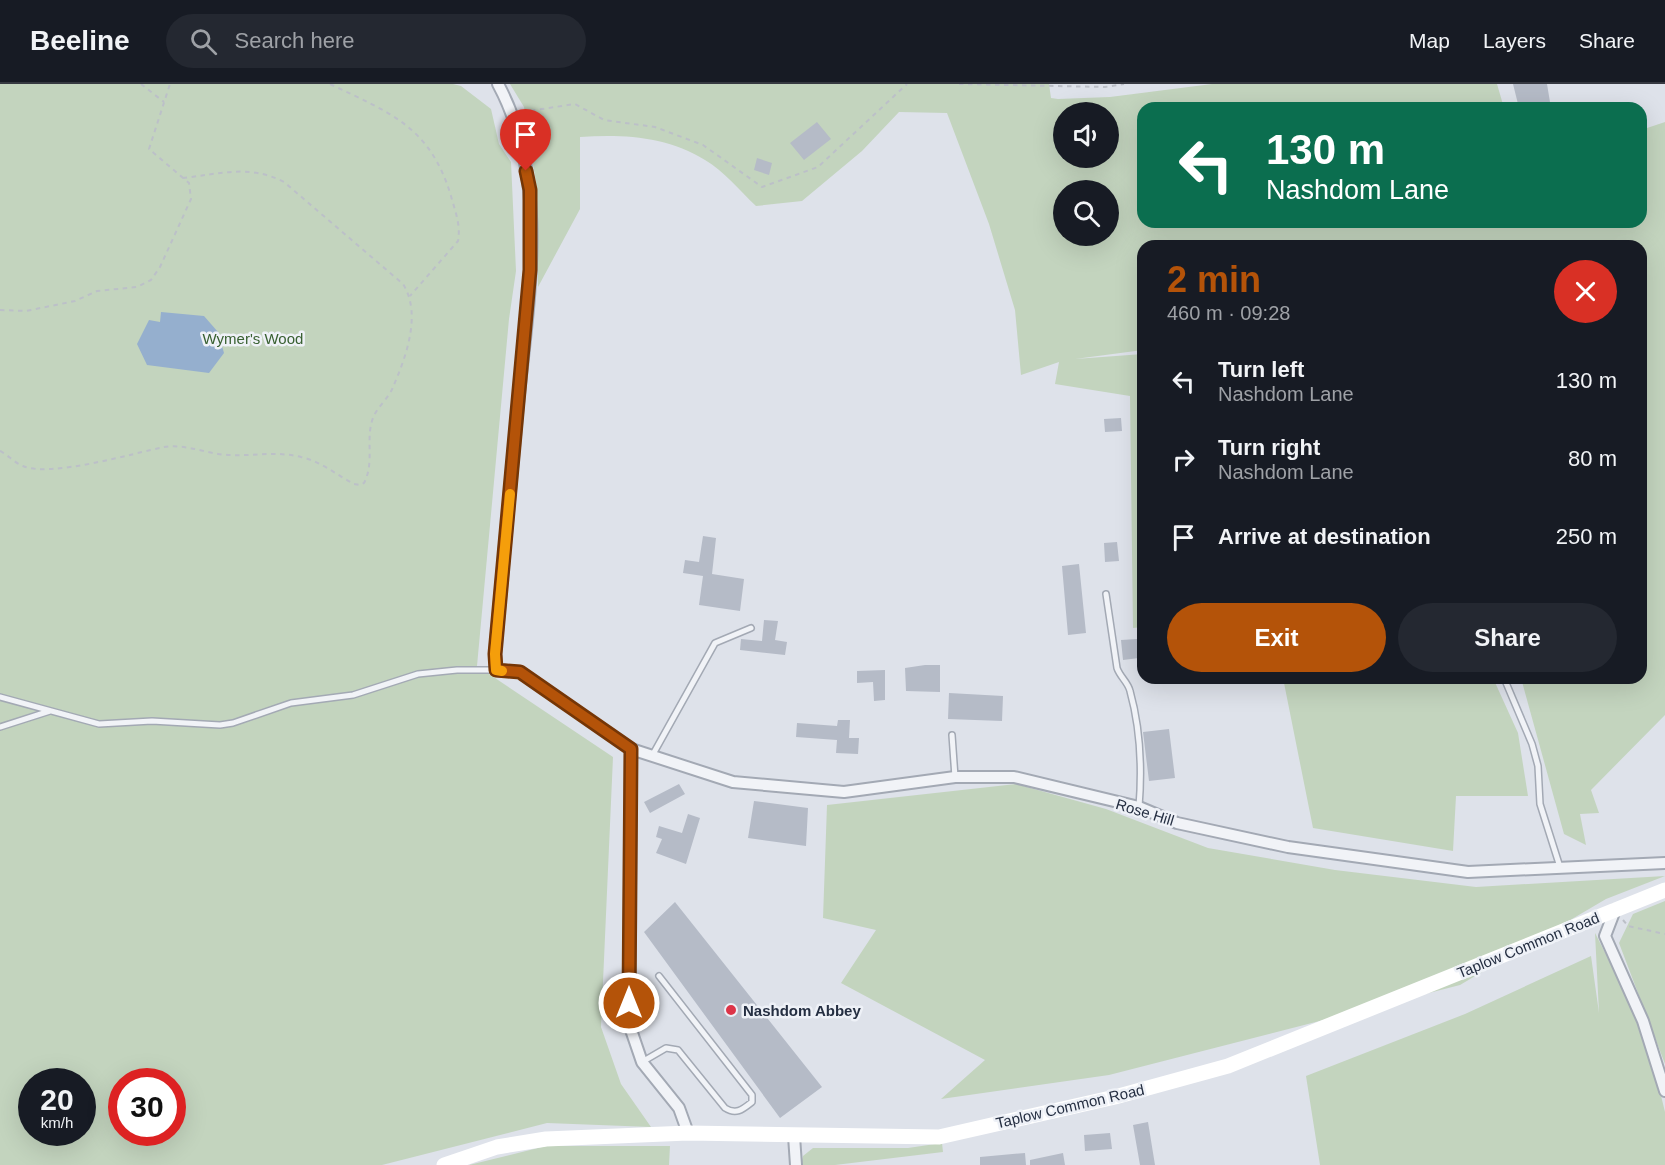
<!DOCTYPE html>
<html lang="en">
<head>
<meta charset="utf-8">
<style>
	:root { --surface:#171b24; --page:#242831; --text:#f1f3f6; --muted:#9ea1a6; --line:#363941; --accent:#b45309 }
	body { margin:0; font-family:Arial,sans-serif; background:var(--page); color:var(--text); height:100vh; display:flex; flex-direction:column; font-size:22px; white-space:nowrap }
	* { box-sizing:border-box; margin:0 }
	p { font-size:20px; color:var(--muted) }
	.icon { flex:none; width:33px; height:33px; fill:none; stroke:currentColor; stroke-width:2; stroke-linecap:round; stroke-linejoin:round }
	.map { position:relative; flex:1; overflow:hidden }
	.panel { position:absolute; left:1137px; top:156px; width:510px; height:444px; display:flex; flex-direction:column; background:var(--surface); border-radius:18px; box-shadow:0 6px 24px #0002 }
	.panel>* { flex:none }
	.top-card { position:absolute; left:1137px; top:18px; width:510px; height:126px; border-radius:18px; box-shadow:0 6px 24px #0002; background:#0b6e4f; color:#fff; overflow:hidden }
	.tools { position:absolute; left:1053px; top:18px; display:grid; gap:12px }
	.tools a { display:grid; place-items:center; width:66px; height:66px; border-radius:50%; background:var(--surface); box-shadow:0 6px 24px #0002; font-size:30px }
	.speed { position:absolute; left:18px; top:984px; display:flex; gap:12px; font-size:30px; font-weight:700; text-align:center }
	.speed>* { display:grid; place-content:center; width:78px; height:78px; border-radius:50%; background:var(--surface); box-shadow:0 6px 24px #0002; line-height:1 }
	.speed small { font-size:15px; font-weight:400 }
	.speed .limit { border:9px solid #d22; background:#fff; color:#111 }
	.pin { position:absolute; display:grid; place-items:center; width:51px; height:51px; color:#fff; margin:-62px -26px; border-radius:50% 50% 50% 0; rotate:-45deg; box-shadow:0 0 6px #0007 }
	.pin .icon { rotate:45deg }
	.me { position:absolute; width:66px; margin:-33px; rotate:0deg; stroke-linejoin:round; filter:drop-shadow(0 0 4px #0008) }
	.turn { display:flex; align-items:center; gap:21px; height:126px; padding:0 30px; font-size:27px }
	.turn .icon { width:78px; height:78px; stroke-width:2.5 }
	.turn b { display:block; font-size:42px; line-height:51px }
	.round { display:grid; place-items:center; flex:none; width:63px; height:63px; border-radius:32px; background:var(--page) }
	.head { display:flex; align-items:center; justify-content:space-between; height:102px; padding:0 30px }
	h1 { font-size:36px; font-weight:700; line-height:45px; color:var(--accent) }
	.primary-button { display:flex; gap:12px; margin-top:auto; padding:12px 30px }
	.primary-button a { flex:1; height:69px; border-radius:36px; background:var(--accent); color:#fff; font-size:24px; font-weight:700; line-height:69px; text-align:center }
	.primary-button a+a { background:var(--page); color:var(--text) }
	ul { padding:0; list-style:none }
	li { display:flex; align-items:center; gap:18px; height:78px; padding:0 30px }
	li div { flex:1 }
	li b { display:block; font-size:22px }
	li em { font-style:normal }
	header { display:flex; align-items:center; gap:36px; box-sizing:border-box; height:84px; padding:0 30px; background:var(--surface); border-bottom:2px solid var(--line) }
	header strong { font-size:28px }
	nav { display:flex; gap:33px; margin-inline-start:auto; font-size:21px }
	.search { width:420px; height:54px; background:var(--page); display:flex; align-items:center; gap:15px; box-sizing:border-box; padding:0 21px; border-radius:33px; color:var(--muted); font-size:22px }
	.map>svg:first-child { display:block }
	.green { fill:#c3d4be; fill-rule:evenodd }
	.water { fill:#95afce }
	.building { fill:#b5bbc7 }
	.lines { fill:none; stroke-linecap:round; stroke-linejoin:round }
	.lane-casing { stroke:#a3a9b4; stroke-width:8 }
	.street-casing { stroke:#a3a9b4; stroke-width:14 }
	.path { stroke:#bcc0c8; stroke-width:2; stroke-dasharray:4.5 4.5; stroke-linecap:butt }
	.lane { stroke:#f1f3f7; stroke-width:5 }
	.street { stroke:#f1f3f7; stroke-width:10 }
	.secondary { stroke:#fff; stroke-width:15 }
	.route-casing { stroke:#753606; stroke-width:15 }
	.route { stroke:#b45309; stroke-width:10 }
	.slow { stroke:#f59e0b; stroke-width:10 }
	.poi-dot { fill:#dd3448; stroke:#eef1f7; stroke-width:2 }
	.labels { text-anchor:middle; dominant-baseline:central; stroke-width:5; stroke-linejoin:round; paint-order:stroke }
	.park-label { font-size:15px; fill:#386031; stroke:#eef1f7 }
	.street-label { font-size:15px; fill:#252f42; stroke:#eef1f7 }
	.poi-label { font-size:15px; font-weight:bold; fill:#252f42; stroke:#eef1f7; text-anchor:start }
</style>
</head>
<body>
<header>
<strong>Beeline</strong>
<div class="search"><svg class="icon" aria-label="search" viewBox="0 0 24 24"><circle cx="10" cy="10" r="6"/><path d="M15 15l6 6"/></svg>Search here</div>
<nav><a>Map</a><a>Layers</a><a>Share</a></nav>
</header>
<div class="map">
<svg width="1665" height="1081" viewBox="0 0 1665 1081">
	<rect width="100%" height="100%" fill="#dee2ea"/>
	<!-- green -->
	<path class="green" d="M 0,0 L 453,0 L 461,2 L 491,25 L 499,60 L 511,78 L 516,187 L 509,235 L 477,582 L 613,673 L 601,943 L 621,1000 L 651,1043 L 547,1039 L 382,1081 L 0,1081 ZM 32,998 L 82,998 L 82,1048 L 32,1048 ZM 122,998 L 172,998 L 172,1048 L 122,1048 Z
		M 510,0 L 1049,0 L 1051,14 L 1058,15 L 1110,13 L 1212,0 L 1497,0 L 1504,24 L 1143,24 L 1143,138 L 1641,138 L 1641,46 L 1665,38 L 1665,631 L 1591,706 L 1599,729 L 1580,730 L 1586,761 L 1564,750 L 1521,594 L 1641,594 L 1641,162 L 1143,162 L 1143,266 L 1075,275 L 1143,270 L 1143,543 L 1133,544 L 1130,312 L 1055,300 L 1059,278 L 1021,291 L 1015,226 L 989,140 L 947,29 L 899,28 L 862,67 L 802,117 L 756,122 C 740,107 724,87 705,76 C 668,52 621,50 580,53 L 580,125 L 538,203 L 537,105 L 524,23 ZM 1064,28 L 1108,28 L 1108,74 L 1064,74 ZM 1064,106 L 1108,106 L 1108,152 L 1064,152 Z
		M 1283,594 L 1493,594 L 1518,649 L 1528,712 L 1456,712 L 1453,767 L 1313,744 Z
		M 1016,700 L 1106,725 L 1208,764 L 1335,786 L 1476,803 L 1665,792 L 1606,815 L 1460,901 L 1109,991 L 941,1015 L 985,976 L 841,899 L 876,846 L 823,834 L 827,721 Z
		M 1665,817 L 1665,980 L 1619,859 L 1633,830 Z
		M 1595,849 L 1628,914 L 1649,963 L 1665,1028 L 1665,1081 L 1320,1081 L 1306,992 L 1465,930 L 1591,872 L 1599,929 Z
		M 942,1059 L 943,1068 L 835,1081 L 801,1081 L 803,1072 L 813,1064 L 908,1064 Z
		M 546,1062 L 670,1062 L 669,1081 L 469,1081 Z"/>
	<!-- water -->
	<path class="water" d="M 161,228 L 204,232 L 218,248 L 224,269 L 209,289 L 147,281 L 137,260 L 149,236 L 160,238 Z"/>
	<!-- building -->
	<path class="building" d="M 1513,0 L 1547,0 L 1551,24 L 1519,24 Z
		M 817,38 L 831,55 L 804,76 L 790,59 Z
		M 757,74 L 772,79 L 769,91 L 754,86 Z
		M 1121,334 L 1122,347 L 1105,348 L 1104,335 Z
		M 703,452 L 716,454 L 712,490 L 744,495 L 740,527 L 699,521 L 703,492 L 683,489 L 685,476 L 699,478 Z
		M 1117,458 L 1119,477 L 1105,478 L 1104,459 Z
		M 1079,480 L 1086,549 L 1068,551 L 1062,482 Z
		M 764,536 L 778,537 L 775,556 L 787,558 L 785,571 L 740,566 L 741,555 L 762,557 Z
		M 1137,555 L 1139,574 L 1123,576 L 1121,556 Z
		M 925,581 L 940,581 L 940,608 L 906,607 L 905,584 Z
		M 885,586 L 885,616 L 874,617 L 873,598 L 857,599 L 857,587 Z
		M 949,609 L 1003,612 L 1002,637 L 948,635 Z
		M 838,636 L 850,636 L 849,654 L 859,654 L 858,670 L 836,669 L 837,656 L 796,653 L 797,639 L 837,642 Z
		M 1169,645 L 1175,694 L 1149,697 L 1143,648 Z
		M 679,700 L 685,710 L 650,729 L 644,718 Z
		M 754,717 L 808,724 L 806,762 L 748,754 Z
		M 688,730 L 700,734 L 686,780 L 656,769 L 662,755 L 656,753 L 659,742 L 682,749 Z
		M 675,818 L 822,1003 L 780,1034 L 644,848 Z
		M 1148,1038 L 1155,1081 L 1140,1081 L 1133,1041 Z
		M 1110,1049 L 1112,1065 L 1085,1067 L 1084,1051 Z
		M 1025,1069 L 1026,1081 L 980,1081 L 980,1073 Z
		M 1063,1069 L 1065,1081 L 1030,1081 L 1030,1076 Z"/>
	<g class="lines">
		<!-- lane casing -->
		<g class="lane-casing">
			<path id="lane" d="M 1106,510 L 1117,584 C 1120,593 1128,598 1130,607 C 1140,643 1142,686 1139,723
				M 1504,594 L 1532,660 L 1538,682 L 1540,720 L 1560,783
				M 0,613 L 99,640 L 152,637 L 220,641 L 233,639 L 291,619 L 353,611 L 418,590 L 457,586 L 496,586
				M 0,643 L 50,627
				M 952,651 L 955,693
				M 652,672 L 715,559 L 751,544
				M 642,978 L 666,964 L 678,966 L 725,1024 C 736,1031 742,1026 752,1018 L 752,1011 L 659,892"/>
		</g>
		<!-- street casing -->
		<g class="street-casing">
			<path id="street" d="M 498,0 C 552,100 527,223 517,330 C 509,410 502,490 495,570 L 496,586 L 520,588 L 631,665 L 629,940 L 642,978 L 679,1024 L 688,1049
				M 631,665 L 733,698 L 844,708 L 955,693 L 1014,693 L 1139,723 L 1177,739 L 1288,763 L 1468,788 L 1665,779
				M 1615,826 L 1605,852 L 1643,937 L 1665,1007
				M 794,1052 L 796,1081"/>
		</g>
		<!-- path -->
		<path class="path" d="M 141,0 L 164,18
			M 330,0 C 390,29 430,42 451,112 C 455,127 461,141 458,157 L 410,212
			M 959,0 L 1105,3 L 1124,0
			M 522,28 L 575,20 L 604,36 L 655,43 L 703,61 L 762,103 L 818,83 L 907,0
			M 0,226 L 26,227 L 75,217 L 97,207 L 137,203 L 151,196 L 160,183 L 191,115 L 189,99 L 149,65 L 170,0
			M 0,367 C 8,371 15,379 23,382 C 50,394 134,369 164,363 C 182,360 200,367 218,370 C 245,374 274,366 301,373 C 320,377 337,391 354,400 L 360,401 L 364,399 C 375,378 365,355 373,334 C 377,323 389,314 393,303 C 406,273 422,230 403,200 L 284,98 C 249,80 220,90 183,94
			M 1623,836 L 1628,842 L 1665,850"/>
		<!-- lane -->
		<use href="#lane" class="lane"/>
		<!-- street -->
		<use href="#street" class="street"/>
		<!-- secondary -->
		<path class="secondary" d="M 444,1081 L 497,1063 L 546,1055 L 688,1049 L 939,1053 L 1115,1013 L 1228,982 L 1665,806"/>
	</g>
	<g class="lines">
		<!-- route casing -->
		<g class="route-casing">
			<path id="route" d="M 526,87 L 530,106 L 530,186 L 495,570 L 496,586 L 520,588 L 631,665 L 629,919"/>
		</g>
		<!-- route -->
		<use href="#route" class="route"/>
		<!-- slow -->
		<path class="slow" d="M 502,587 L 496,586 L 495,570 L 510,410"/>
	</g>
	<!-- markers -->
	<circle class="poi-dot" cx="731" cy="926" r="6"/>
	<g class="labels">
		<!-- park labels -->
		<g class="park-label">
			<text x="253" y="254">Wymer's Wood</text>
		</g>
		<!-- street labels -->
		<g class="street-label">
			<text transform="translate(1145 728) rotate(17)">Rose Hill</text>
			<text transform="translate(1528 861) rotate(-22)">Taplow Common Road</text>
			<text transform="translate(1070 1022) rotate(-13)">Taplow Common Road</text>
		</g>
		<!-- poi labels -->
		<g class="poi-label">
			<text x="743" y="926">Nashdom Abbey</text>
		</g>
	</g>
</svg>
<div class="tools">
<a><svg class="icon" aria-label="sound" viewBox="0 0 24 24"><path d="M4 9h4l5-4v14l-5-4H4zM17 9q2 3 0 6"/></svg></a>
<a><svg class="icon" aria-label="search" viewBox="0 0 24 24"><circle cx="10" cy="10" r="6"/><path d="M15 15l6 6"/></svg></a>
</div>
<div class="speed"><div>20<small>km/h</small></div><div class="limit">30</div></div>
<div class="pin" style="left:526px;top:87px;background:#d93025"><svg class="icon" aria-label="arrive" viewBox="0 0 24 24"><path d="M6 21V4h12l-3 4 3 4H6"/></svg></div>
<svg class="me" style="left:629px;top:919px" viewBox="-20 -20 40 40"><circle r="17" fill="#b45309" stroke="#fff" stroke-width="3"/><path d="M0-11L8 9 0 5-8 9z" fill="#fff"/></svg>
<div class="top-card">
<div class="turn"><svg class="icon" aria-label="left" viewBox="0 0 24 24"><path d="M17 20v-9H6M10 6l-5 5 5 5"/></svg><div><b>130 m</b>Nashdom Lane</div></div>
</div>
<section class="panel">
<div class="head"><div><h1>2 min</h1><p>460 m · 09:28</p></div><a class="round" style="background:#d93025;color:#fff"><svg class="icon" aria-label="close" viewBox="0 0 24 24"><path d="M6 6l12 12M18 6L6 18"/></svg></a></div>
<ul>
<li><svg class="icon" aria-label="left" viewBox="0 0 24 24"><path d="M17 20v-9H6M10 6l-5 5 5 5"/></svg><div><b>Turn left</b><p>Nashdom Lane</p></div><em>130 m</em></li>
<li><svg class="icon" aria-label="right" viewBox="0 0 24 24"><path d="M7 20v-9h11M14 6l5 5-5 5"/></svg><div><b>Turn right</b><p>Nashdom Lane</p></div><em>80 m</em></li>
<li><svg class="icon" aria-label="arrive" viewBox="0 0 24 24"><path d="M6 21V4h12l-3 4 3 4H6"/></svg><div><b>Arrive at destination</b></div><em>250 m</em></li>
</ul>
<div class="primary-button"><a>Exit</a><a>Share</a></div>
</section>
</div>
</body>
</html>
